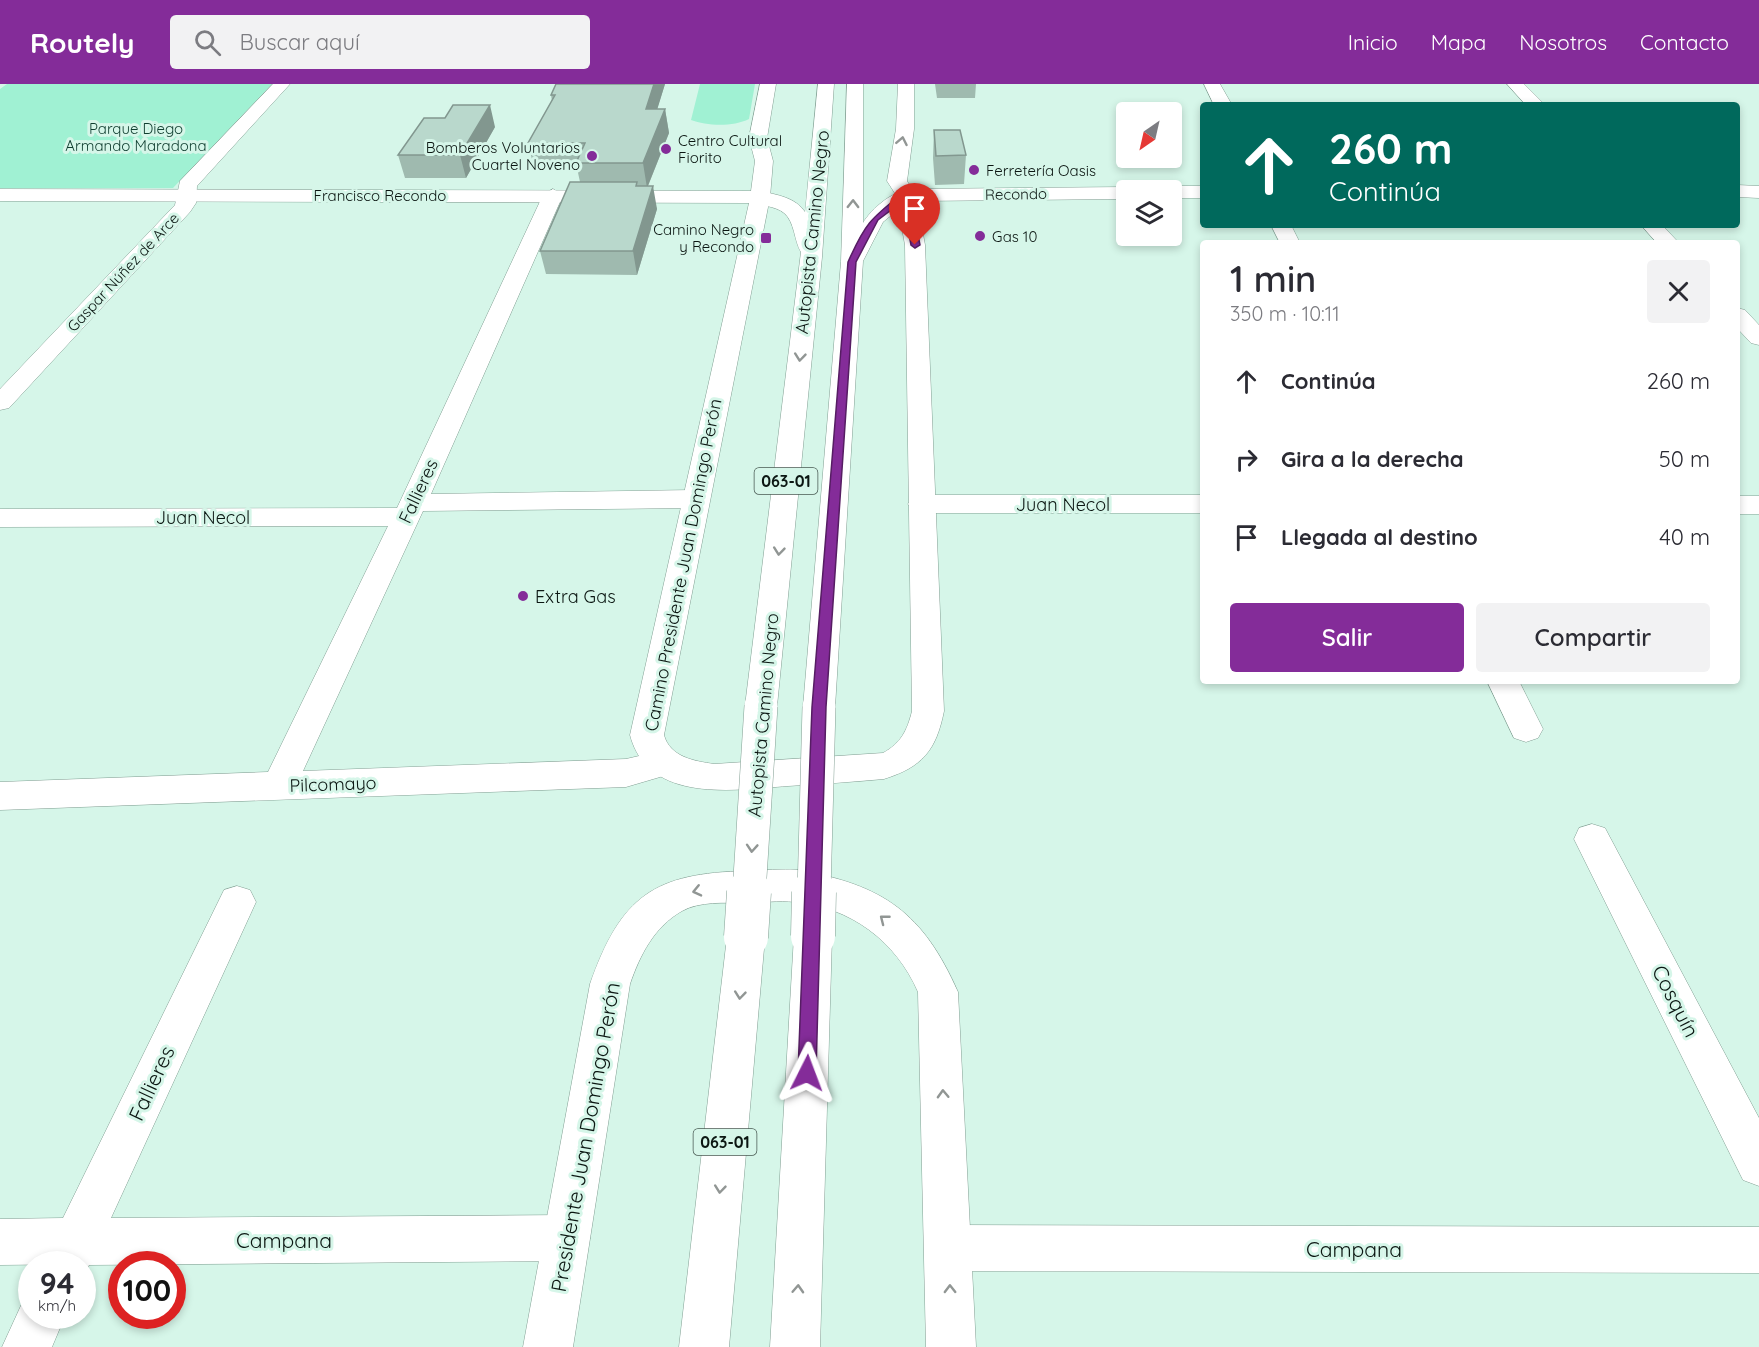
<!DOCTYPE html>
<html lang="es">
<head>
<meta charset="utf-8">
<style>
	:root { --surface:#fff; --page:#f2f2f3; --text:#2b2b33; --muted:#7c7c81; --accent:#842c99 }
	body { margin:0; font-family:Quicksand,sans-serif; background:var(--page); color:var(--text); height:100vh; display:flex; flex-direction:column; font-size:22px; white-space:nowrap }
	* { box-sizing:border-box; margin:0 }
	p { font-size:20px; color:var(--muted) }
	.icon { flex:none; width:33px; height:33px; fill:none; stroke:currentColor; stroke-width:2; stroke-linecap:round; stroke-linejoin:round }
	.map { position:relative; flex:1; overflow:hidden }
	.details { position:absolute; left:1200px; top:156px; width:540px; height:444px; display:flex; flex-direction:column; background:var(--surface); border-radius:6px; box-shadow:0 3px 9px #0003 }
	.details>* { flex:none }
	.hud { position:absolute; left:1200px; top:18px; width:540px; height:126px; border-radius:6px; box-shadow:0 3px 9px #0003; background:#00695c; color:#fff; overflow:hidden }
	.needle { width:39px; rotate:214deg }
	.fabs { position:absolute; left:1116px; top:18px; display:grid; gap:12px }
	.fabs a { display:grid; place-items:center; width:66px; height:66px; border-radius:6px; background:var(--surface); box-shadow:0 3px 9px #0003; font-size:30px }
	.speed { position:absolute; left:18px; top:1167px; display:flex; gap:12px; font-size:30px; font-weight:700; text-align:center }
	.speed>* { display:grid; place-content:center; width:78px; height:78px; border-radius:50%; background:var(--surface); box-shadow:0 3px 9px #0003; line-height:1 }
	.speed small { font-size:15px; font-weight:400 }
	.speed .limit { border:9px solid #d22; background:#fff; color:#111 }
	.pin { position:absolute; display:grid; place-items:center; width:51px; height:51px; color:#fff; margin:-62px -26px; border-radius:50% 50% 50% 0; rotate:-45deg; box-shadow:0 0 6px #0007 }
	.pin .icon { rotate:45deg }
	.me { position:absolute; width:66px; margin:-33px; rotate:3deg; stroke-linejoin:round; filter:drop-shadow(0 0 4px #0008) }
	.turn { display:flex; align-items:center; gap:21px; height:126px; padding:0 30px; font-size:27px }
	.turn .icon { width:78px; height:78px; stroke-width:2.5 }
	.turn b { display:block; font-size:42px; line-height:51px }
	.round { display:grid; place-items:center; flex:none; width:63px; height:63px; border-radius:6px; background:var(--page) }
	.summary { display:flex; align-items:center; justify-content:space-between; height:102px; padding:0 30px }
	h1 { font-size:36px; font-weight:600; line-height:45px }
	.primary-button { display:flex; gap:12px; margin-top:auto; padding:12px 30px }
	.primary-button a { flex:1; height:69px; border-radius:6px; background:var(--accent); color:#fff; font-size:24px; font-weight:600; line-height:69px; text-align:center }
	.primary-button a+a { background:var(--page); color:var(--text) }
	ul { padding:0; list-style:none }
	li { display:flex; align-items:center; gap:18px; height:78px; padding:0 30px }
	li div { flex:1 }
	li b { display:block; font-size:22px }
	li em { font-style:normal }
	header { display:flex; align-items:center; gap:36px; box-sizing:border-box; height:84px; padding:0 30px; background:var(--accent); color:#fff }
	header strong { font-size:28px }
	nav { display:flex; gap:33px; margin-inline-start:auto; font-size:21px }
	.search { width:420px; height:54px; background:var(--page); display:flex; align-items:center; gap:15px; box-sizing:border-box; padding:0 21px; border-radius:6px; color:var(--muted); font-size:22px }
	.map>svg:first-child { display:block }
	.green { fill:#a0f1d3 }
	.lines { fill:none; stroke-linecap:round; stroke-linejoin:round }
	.street-casing { stroke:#829f93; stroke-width:1 }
	.secondary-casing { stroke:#829f93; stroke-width:1 }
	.highway-casing { stroke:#829f93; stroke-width:1 }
	.street { fill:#fff; fill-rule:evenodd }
	.secondary { fill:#fff; fill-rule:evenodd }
	.highway { fill:#fff; fill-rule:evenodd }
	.highway-bridge-far1-casing { stroke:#829f93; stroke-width:34; stroke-linecap:butt }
	.highway-bridge-casing { stroke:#829f93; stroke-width:45; stroke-linecap:butt }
	.highway-bridge-far1 { stroke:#fff; stroke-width:33 }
	.highway-bridge { stroke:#fff; stroke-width:44 }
	.wall { fill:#9fbaaf }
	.shaded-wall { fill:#82978f }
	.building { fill:#b9d8cc; stroke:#82978f; stroke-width:1.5 }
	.oneway { stroke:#919694 }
	.route { fill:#842c99; stroke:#561d63; stroke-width:1.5 }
	.poi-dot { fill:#842c99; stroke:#d6f6e9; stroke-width:2 }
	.labels { text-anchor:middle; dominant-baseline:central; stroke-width:6; stroke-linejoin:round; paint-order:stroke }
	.far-park-label { font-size:15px; fill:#0f3d2f; stroke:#d6f6e9 }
	.far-poi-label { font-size:15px; fill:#0b1612; stroke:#d6f6e9; text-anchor:start }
	.far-street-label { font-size:15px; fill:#0b1612; stroke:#d6f6e9 }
	.shield { fill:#d6f6e9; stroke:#485952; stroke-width:1.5 }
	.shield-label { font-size:16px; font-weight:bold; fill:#0b1612 }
	.street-label { font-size:18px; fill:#0b1612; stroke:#d6f6e9 }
	.poi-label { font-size:18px; fill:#0b1612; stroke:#d6f6e9; text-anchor:start }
	.near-street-label { font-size:21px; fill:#0b1612; stroke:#d6f6e9 }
</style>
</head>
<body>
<header>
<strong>Routely</strong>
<div class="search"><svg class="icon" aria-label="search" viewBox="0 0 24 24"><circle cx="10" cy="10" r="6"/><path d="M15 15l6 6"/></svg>Buscar aquí</div>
<nav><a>Inicio</a><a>Mapa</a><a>Nosotros</a><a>Contacto</a></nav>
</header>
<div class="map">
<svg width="1759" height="1263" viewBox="0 0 1759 1263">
	<rect width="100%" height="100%" fill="#d6f6e9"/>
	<!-- green -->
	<path class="green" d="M 7,0 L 272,0 L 173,104 L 0,104 L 0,5 Z
		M 700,0 L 755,0 L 749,35 C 733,43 707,42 691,36 Z"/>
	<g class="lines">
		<!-- street casing -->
		<g class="street-casing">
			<path id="street" d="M 273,0 L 290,0 L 197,102 L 196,119 L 190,128 L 9,324 L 0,326 L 0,305 L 175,121 L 180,97 Z
				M 1204,0 L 1220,0 L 1232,21 L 1214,21 Z
				M 1507,0 L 1524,0 L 1545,21 L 1526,21 Z
				M 553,105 L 563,111 L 431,410 L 694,406 L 704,409 L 708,415 L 704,421 L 694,424 L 423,427 L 303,687 L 626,675 L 665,666 L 677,670 L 682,679 L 677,688 L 626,703 L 0,726 L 0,698 L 268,688 L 388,442 L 0,443 L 0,425 L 397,424 L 543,111 Z
				M 1271,141 L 1291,141 L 1300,159 L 1280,159 Z
				M 1641,141 L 1662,141 L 1679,159 L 1657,159 Z
				M 1737,224 L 1745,226 L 1759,241 L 1759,261 L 1751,259 L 1737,244 Z
				M 922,411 L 1203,411 L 1203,429 L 922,429 L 912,426 L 908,420 L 912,414 Z
				M 1737,412 L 1759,412 L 1759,430 L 1737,430 Z
				M 1487,597 L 1519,597 L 1543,645 L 1538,654 L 1526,658 L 1514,654 Z
				M 1592,740 L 1605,744 L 1759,1034 L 1759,1102 L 1743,1096 L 1574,755 L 1579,744 Z
				M 237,802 L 250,806 L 256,818 L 111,1134 L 567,1131 L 583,1138 L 590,1154 L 583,1170 L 567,1177 L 89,1181 L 82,1195 L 82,1180 L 0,1181 L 0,1135 L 63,1134 L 224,806 Z
				M 949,1141 L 1759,1143 L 1759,1189 L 949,1187 L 932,1181 L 926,1164 L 932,1147 Z
				M 32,1212 L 32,1232 L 65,1232 L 52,1263 L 2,1263 L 24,1215 Z"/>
		</g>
		<!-- secondary casing -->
		<g class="secondary-casing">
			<path id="secondary" d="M 760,0 L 776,0 L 767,54 L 773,77 L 770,113 L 664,651 C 670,673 694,677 714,680 L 883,669 C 901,659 907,647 912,627 L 905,161 L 896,111 L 887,97 L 896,45 L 898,0 L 914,0 L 914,45 L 907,97 L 912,105 L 1126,103 L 1134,106 L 1126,106 L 1126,115 L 917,117 L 925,161 L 944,627 C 936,667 922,683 884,695 C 852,698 820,700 788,702 C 734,706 648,720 630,651 L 749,119 L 0,117 L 0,105 L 751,107 L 755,77 L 749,54 Z
				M 1737,101 L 1759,102 L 1759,114 L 1737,113 Z
				M 1172,102 L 1203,102 L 1203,114 L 1172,114 L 1172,106 L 1163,106 Z
				M 798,786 C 884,801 923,829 958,908 L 976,1263 L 926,1263 L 918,908 C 896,857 850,823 795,818 C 778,816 762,819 745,819 C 725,819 700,817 682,827 C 654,843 640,871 630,900 L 573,1263 L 523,1263 L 590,900 C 621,812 654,789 747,787 C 764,786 781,785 798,786 Z"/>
		</g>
		<!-- highway casing -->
		<g class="highway-casing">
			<path id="highway" d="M 818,0 L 834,0 L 822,173 L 777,622 L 773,631 L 761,634 L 749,631 L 745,622 L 801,168 C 794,157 795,138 784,129 C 775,121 757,123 750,113 L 760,107 C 777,111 795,113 805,128 Z
				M 847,0 L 863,0 L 863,139 C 871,125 896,103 913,107 L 916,111 L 883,138 L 863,177 L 835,623 L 831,632 L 819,635 L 807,632 L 803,623 L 841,178 Z
				M 813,835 L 827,840 L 832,852 L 820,1263 L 770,1263 L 794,852 L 799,840 Z
				M 746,836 L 760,841 L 765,853 L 729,1263 L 679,1263 L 727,853 L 732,841 Z"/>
		</g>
		<!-- street -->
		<use href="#street" class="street"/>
		<!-- secondary -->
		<use href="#secondary" class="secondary"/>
		<!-- highway -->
		<use href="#highway" class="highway"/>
		<!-- highway-bridge-far1 casing -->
		<g class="highway-bridge-far1-casing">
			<path id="highway-bridge-far1" d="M 749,809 L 761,622
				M 814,809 L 819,623"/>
		</g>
		<!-- highway-bridge casing -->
		<g class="highway-bridge-casing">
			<path id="highway-bridge" d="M 813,852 L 814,808
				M 746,853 L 749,808"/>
		</g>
		<!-- highway-bridge-far1 -->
		<use href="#highway-bridge-far1" class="highway-bridge-far1"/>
		<!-- highway-bridge -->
		<use href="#highway-bridge" class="highway-bridge"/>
	</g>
	<!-- wall -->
	<path class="wall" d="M 556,0 L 665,0 L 657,25 L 665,25 L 669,49 L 648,102 L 657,125 L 637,191 L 546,190 L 540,167 L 580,98 L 577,84 L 534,84 L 528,59 L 552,17 L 551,11 Z
		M 935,0 L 976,0 L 975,14 L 937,14 Z
		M 495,43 L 466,94 L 405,94 L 398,71 Z
		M 934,46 L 966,71 L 964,100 L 935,101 L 933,74 Z"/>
	<!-- shaded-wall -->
	<path class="shaded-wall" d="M 654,0 L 665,0 L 650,49 L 646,25 Z
		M 490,21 L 495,43 L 466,94 L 460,71 Z
		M 665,25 L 669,49 L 647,104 L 643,79 Z
		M 653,102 L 657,125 L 637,191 L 633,167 Z"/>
	<!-- building -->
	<path class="building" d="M 556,0 L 654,0 L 646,25 L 665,25 L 643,79 L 576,79 L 585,59 L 528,59 L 555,11 L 551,11 Z
		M 453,21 L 490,21 L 460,71 L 398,71 L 424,34 L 445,34 Z
		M 934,46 L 960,46 L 966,71 L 936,72 Z
		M 570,98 L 637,98 L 636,102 L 653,102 L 633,167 L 540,167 Z"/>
	<!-- one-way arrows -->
	<defs><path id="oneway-chevron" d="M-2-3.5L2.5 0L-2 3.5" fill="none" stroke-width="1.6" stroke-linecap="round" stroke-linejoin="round" transform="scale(1.5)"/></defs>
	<g class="oneway">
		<use href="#oneway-chevron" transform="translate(902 57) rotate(-79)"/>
		<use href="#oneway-chevron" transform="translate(853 120) rotate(-89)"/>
		<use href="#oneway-chevron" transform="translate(800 273) rotate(96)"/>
		<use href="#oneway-chevron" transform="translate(779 467) rotate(96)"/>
		<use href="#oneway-chevron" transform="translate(752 764) rotate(94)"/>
		<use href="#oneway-chevron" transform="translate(697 807) rotate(167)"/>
		<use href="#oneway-chevron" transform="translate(884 835) rotate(-142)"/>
		<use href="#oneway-chevron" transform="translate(740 911) rotate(96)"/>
		<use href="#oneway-chevron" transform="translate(943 1010) rotate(-92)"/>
		<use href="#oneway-chevron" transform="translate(720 1105) rotate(96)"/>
		<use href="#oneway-chevron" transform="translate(798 1205) rotate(-87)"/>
		<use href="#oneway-chevron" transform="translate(950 1205) rotate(-91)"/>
	</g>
	<!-- route -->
	<path class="route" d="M 903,109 L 910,111 L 920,161 L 915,164 L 911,161 L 903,117 L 878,136 L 856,178 L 826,623 L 816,989 L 813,995 L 807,998 L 801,995 L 798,989 L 812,623 L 848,178 C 865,140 870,135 903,109 Z"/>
	<!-- markers -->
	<g class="poi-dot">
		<circle cx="666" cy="65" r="6"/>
		<circle cx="592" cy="72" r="6"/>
		<circle cx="974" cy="86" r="6"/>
		<circle cx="980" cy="152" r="6"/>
		<rect x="760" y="148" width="12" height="12" rx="3"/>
		<circle cx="523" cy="512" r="6"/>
	</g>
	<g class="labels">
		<!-- far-park labels -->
		<g class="far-park-label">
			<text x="136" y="44">Parque Diego<tspan x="136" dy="17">Armando Maradona</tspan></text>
		</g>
		<!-- far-poi labels -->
		<g class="far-poi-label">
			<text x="678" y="56">Centro Cultural<tspan x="678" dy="17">Fiorito</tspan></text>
			<text x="580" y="63" text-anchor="end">Bomberos Voluntarios<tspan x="580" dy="17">Cuartel Noveno</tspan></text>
			<text x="986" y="86">Ferretería Oasis</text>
			<text x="754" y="145" text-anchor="end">Camino Negro<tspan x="754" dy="17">y Recondo</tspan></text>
			<text x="992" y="152">Gas 10</text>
		</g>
		<!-- far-street labels -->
		<g class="far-street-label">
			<text transform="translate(1016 110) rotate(-1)">Recondo</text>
			<text x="380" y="111">Francisco Recondo</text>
			<text transform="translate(123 188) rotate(-47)">Gaspar Núñez de Arce</text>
		</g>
		<!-- shield labels -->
		<g class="shield">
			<rect x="754.5" y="384" width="63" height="26" rx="4.5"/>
			<rect x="693.5" y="1045" width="63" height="26" rx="4.5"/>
		</g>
		<g class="shield-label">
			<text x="786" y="397">063-01</text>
			<text x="725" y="1058">063-01</text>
		</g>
		<!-- street labels -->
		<g class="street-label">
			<text transform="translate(812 148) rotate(-84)">Autopista Camino Negro</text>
			<text transform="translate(418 407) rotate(-65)">Fallieres</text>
			<text x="1063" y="420">Juan Necol</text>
			<text x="203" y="433">Juan Necol</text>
			<text transform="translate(683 481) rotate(-79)">Camino Presidente Juan Domingo Perón</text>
			<text transform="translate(763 631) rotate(-85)">Autopista Camino Negro</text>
			<text transform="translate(333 700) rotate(-2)">Pilcomayo</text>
		</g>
		<!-- poi labels -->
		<g class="poi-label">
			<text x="535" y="512">Extra Gas</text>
		</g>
		<!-- near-street labels -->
		<g class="near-street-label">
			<text transform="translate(1676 917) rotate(63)">Cosquín</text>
			<text transform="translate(151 999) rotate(-65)">Fallieres</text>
			<text transform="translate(585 1053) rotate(-80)">Presidente Juan Domingo Perón</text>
			<text x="284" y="1156">Campana</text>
			<text x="1354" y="1165">Campana</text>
		</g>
	</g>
</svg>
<div class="fabs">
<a><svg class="needle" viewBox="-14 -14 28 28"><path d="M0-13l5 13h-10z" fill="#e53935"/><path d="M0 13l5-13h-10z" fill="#7c7c81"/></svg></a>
<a><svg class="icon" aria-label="layers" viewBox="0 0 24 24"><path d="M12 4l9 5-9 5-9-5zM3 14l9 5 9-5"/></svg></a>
</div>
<div class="speed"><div>94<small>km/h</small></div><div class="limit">100</div></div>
<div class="pin" style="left:915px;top:161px;background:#d93025"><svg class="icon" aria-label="arrive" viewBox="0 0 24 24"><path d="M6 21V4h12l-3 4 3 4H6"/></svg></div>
<svg class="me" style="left:807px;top:989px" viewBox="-20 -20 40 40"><path d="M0-17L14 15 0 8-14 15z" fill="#842c99" stroke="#fff" stroke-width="4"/></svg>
<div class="hud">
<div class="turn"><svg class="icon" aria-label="ahead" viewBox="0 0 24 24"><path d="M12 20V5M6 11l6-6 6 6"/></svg><div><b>260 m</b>Continúa</div></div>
</div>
<section class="details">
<div class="summary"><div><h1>1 min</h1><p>350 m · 10:11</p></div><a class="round"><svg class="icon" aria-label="close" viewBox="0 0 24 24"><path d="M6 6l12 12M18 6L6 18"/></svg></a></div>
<ul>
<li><svg class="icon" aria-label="ahead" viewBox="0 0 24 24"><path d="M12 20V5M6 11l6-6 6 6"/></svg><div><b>Continúa</b></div><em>260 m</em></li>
<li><svg class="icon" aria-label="right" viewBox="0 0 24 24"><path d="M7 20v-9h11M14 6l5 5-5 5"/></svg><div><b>Gira a la derecha</b></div><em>50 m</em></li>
<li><svg class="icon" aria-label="arrive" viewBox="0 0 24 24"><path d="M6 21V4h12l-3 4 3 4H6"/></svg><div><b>Llegada al destino</b></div><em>40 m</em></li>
</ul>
<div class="primary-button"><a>Salir</a><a>Compartir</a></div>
</section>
</div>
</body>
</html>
